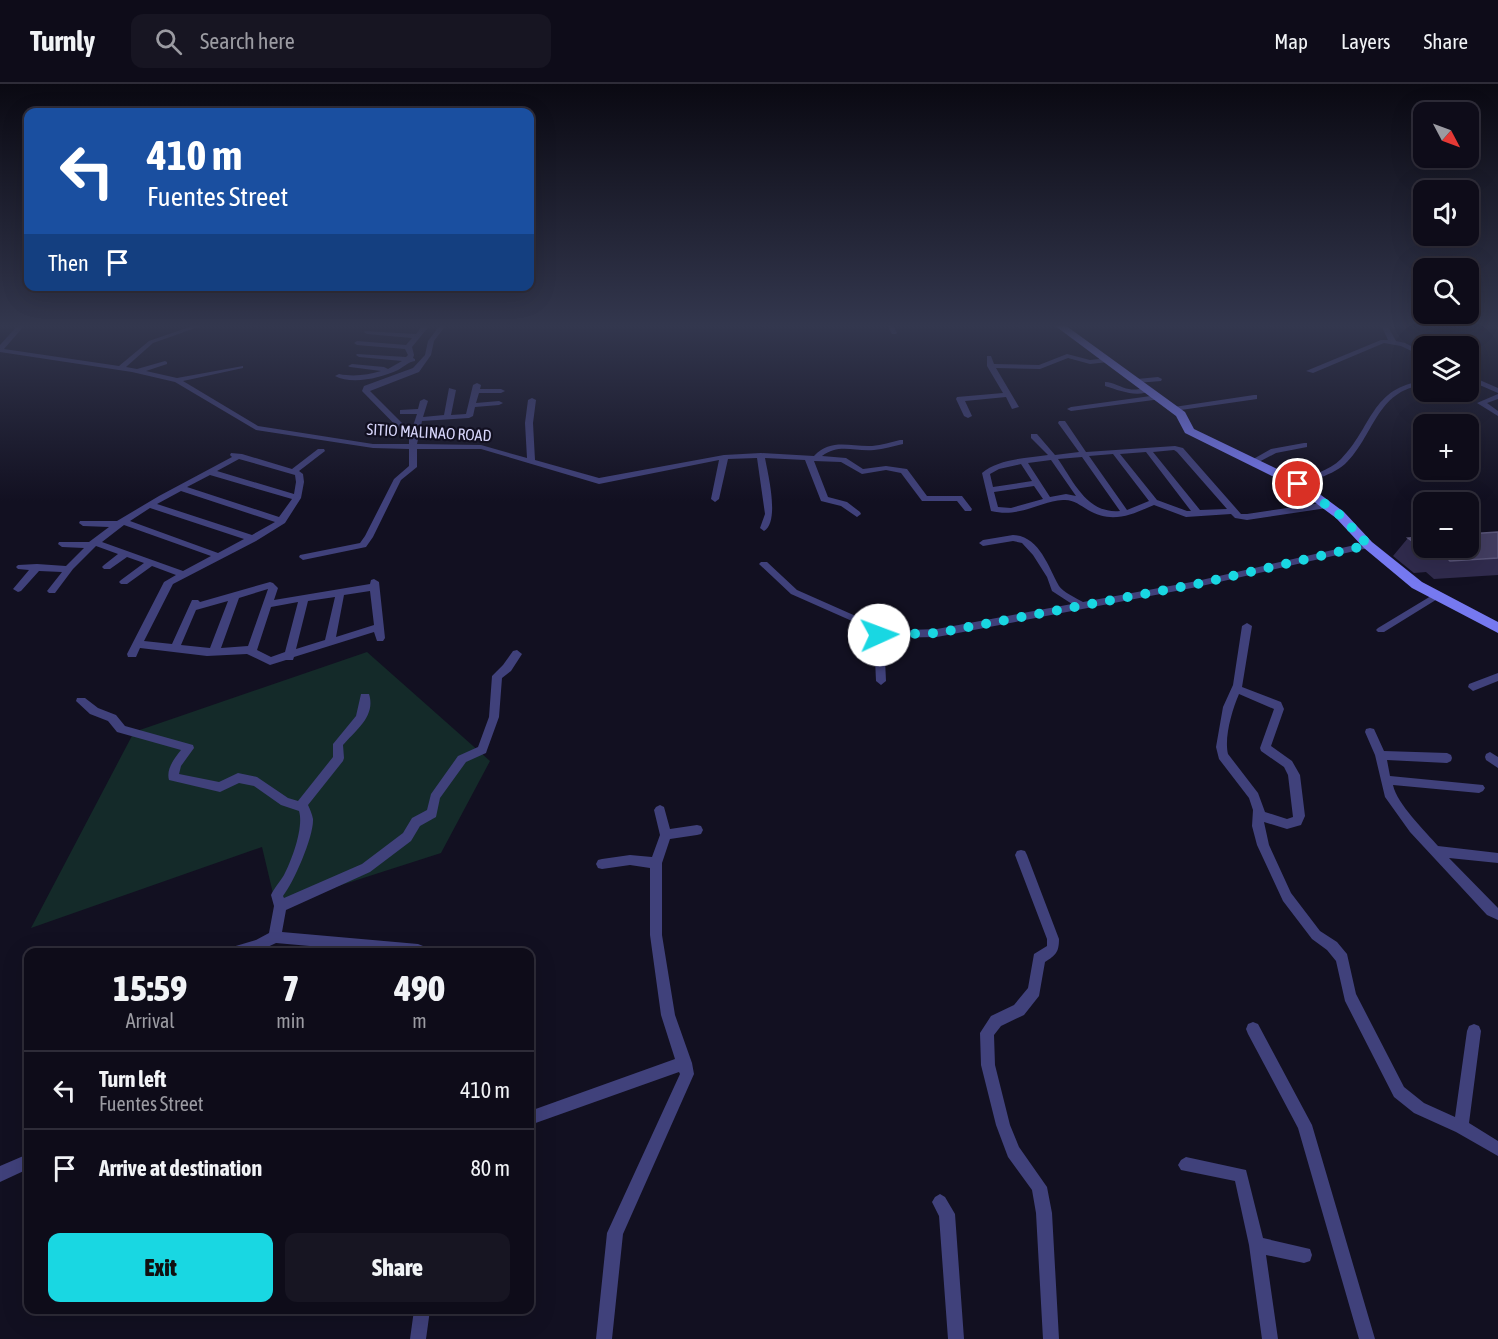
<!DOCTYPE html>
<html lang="en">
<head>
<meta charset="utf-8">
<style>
	:root { --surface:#0e0c19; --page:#171522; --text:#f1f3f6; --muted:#9b9ba2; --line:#2e2c38; --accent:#19d7e2 }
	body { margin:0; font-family:"Asap Condensed",sans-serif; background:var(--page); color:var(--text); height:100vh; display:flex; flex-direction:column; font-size:22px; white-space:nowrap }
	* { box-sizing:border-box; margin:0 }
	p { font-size:20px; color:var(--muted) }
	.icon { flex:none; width:33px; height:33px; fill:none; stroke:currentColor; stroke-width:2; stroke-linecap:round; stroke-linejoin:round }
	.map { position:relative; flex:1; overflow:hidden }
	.sheet { position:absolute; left:24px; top:864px; width:510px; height:366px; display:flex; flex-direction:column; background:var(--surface); border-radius:12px; box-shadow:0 6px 24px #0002,0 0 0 2px var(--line) }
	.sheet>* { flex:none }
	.banner { position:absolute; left:24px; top:24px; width:510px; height:183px; border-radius:12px; box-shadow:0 6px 24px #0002,0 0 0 2px var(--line); background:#1a4fa0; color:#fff; overflow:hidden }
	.needle { width:39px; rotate:131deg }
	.fabs { position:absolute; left:1413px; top:18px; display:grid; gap:12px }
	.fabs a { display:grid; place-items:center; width:66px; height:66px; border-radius:12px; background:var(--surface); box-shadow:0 6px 24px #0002,0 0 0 2px var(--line); font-size:30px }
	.pin { position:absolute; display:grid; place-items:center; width:51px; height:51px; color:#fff; margin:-26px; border:3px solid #fff; border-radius:50%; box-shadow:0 2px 6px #0007 }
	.me { position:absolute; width:66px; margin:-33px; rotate:88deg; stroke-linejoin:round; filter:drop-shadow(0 0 4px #0008) }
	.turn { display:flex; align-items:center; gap:21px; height:126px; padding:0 24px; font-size:27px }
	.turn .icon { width:78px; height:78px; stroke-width:2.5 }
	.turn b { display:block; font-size:42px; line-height:51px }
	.then { display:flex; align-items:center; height:57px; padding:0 24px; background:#0003; gap:12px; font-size:22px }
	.eta { display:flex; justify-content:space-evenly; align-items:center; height:102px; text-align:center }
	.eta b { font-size:36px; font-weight:800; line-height:42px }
	.cta { display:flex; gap:12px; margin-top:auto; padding:12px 24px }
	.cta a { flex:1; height:69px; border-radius:12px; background:var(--accent); color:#111; font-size:24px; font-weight:800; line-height:69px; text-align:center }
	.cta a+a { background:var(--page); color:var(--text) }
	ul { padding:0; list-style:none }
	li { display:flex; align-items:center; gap:18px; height:78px; padding:0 24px; border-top:2px solid var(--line) }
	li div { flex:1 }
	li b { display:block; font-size:22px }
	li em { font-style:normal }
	header { display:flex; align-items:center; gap:36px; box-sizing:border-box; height:84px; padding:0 30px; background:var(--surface); border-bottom:2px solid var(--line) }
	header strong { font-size:28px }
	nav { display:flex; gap:33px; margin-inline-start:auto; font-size:21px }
	.search { width:420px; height:54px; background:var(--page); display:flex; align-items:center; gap:15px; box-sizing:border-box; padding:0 21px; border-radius:12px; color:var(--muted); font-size:22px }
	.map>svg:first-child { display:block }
	.green { fill:#142a29 }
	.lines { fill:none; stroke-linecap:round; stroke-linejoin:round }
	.street { fill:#40417b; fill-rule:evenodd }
	.secondary { fill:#7679f0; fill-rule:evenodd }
	.wall { fill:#302b4d }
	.building { fill:#423d60; stroke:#595578; stroke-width:1.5 }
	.route { stroke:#19d7e2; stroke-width:10; stroke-dasharray:0 18 }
	.labels { text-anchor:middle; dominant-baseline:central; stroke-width:4.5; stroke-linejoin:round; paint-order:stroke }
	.far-street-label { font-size:16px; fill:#d7d5fa; stroke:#121021 }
</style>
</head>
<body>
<header>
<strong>Turnly</strong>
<div class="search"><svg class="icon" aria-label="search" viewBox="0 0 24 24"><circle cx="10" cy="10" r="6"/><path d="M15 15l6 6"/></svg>Search here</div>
<nav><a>Map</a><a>Layers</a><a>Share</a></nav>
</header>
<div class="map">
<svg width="1498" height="1255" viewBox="0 0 1498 1255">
	<rect width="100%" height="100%" fill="#121021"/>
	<!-- green -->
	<path class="green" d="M 367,568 L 490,677 L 441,769 L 276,822 L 262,763 L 31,844 L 134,648 Z"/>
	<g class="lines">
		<!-- street -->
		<path class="street" d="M 18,241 L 24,242 L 4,265 L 119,282 L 149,257 L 195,241 L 204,241 L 153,259 L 126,283 L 137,285 L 165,277 L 167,278 L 167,280 L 146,287 L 177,294 L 243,282 L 243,284 L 183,297 L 258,342 L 373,360 L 409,360 L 409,355 L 362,307 L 364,302 L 413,284 L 425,271 L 428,257 L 440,241 L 446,241 L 434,257 L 431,271 L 419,288 L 370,307 L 411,348 L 417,330 L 400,330 L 400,326 L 418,325 L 420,317 L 424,315 L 428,317 L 423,333 L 444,331 L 449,304 L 456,306 L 451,331 L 466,330 L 473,301 L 477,299 L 481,301 L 480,305 L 501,305 L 505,307 L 501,309 L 479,309 L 476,319 L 499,317 L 503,319 L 499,321 L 475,323 L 473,332 L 469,334 L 422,337 L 417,360 L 481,361 L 527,374 L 525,339 L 528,316 L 532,314 L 536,316 L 533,339 L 535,376 L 599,394 L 724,371 L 761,369 L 814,372 C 831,354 850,363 872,362 C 882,361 891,358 900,356 L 903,356 L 903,360 C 893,362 884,365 874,366 C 855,368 839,359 822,372 L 846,374 L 863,385 L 886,382 L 907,385 L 927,412 L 962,412 L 972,425 L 971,427 L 965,427 L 957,417 L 922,417 L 901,389 L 886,386 L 862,390 L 841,378 L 814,377 L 828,413 L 847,418 L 860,428 L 861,430 L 857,433 L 841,422 L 821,417 L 805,376 L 765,374 C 768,390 780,438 764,447 L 760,444 L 765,430 L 757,374 L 728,375 L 719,415 L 715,418 L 711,415 L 719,376 L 599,400 L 481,365 L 417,365 L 417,383 L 401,396 L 373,453 L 366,463 L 303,476 L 299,473 L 300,471 L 360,459 L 365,452 L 394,395 L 409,382 L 409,365 L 373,364 L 256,346 L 175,298 L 132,288 L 0,268 L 0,261 Z
			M 423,241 L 430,241 L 412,263 L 414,271 L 413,274 L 415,275 L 415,277 C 408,278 405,282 398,286 C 381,294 352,301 335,292 L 339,290 C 353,293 368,291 381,287 L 350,283 L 348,282 L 352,280 L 384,283 L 388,285 L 402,277 L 359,273 L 356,271 L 357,270 L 406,273 L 408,271 L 405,265 L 357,261 L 354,259 L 357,257 L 406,261 L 412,254 L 367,250 L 364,248 L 365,247 L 416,250 Z
			M 887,241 L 893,241 L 897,249 L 896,250 L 892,250 Z
			M 1381,241 L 1387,241 L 1396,257 L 1405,259 L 1424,268 L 1424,273 L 1401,262 L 1384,259 L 1313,289 L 1306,287 L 1381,256 L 1388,256 Z
			M 1464,252 L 1469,253 L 1459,262 L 1441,262 L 1444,260 L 1454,260 Z
			M 1067,270 L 1090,276 L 1108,274 L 1111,276 L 1108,278 L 1090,280 L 1068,274 L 1040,285 L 996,284 L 1019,323 L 1012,325 L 1006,313 L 965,317 L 972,332 L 968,334 L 964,332 L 956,315 L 957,313 L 1003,309 L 987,282 L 987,272 L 991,272 L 994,280 L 1039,281 Z
			M 1468,291 L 1498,304 L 1498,309 L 1468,296 Z
			M 1158,293 L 1162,295 L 1161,297 L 1137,299 L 1133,297 L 1137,295 Z
			M 1424,297 L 1424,301 C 1376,306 1374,353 1345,380 C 1337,387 1327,391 1317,395 C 1310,398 1303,402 1295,402 L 1295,398 C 1310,391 1329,387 1341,375 C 1372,344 1371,303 1424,297 Z
			M 1105,298 C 1114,298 1121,304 1129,305 C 1137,307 1145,302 1153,306 C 1137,314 1121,307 1105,302 Z
			M 1498,310 L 1498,315 L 1487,319 L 1498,327 L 1498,332 L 1477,319 Z
			M 1158,311 L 1161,311 L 1161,315 L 1071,327 L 1067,325 L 1071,323 Z
			M 1254,311 L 1257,311 L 1257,315 L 1174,327 L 1170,325 L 1174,323 Z
			M 1059,337 L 1065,337 L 1086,368 L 1175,362 L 1183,364 L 1241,430 L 1247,430 L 1327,418 L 1331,421 L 1327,424 L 1247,436 L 1235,434 L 1231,430 L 1186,433 L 1154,421 C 1131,431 1112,440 1088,426 C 1080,421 1073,415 1063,416 C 1037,418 1020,434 991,427 L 982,389 C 998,375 1027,374 1048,371 L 1031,354 L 1031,350 L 1037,350 L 1055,371 L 1079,368 L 1058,339 ZM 1174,366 L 1177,368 L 1227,425 L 1200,426 L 1153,368 ZM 1146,368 L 1191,427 L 1187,427 L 1157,416 L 1120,370 ZM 1113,370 L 1149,417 L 1127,426 L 1089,372 ZM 1082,373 L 1120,427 C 1087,430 1074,398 1058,375 ZM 1051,376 L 1076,412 L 1066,410 L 1050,413 L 1028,379 ZM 1021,380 L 1032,397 L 993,403 L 990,390 L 999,385 ZM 1034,402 L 1043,415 L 1011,424 L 998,423 L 994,408 Z
			M 1304,359 L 1307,359 L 1307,363 L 1276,369 L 1255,380 L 1249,380 L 1248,378 L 1271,365 Z
			M 318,365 L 324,365 L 325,367 L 299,387 L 303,390 L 304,398 L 301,414 L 285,439 L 256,457 L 173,500 L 144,557 L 172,560 L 192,516 L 198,516 L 200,518 L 270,498 L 273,499 L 278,504 L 274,516 L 370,500 L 371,496 L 374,495 L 379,498 L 385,554 L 383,557 L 377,557 L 374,548 L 294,573 L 293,576 L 286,576 L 270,581 L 247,570 L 207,572 L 140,564 L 136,573 L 128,573 L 127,570 L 164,498 L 176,491 L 152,482 L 127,500 L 121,500 L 119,498 L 121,496 L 144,479 L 127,473 L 110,485 L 104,485 L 102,483 L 104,481 L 118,470 L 96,462 L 73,485 L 55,509 L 49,509 L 47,507 L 62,488 L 39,487 L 21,507 L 18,508 L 13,505 L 29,486 L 18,485 L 16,483 L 18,481 L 37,480 L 66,482 L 84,464 L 62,463 L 58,460 L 59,458 L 89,458 L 109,443 L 83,442 L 79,439 L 80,437 L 117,437 L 159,412 L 232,373 L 230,371 L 231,369 L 242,370 L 292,385 ZM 239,375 L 295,391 L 296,398 L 294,410 L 217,387 ZM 210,391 L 292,415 L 279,433 L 187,403 ZM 181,407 L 275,438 L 252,451 L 157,420 ZM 150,424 L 244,455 L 218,469 L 130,437 ZM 124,441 L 211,472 L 183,487 L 102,458 ZM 268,505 L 248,562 L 221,564 L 239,514 ZM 370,507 L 374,541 L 336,553 L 344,511 ZM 335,513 L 325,556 L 296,565 L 308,517 ZM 228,517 L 210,564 L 181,561 L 196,526 ZM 298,518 L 285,568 L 271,573 L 257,566 L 271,523 Z
			M 1013,451 C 1039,452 1048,482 1059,502 C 1063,508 1076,514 1083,518 L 1197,497 L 1368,458 L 1372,461 L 1368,464 L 1197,503 L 937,553 L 884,554 L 886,597 L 881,601 L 876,597 L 874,553 L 863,547 L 852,537 L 791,510 L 759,480 L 761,478 L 767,478 L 797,506 L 858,533 L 869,543 L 880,547 L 937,545 L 1072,520 L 1052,507 L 1047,493 L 1033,471 L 1022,459 L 1013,457 L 983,462 L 979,459 L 983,456 Z
			M 1436,509 L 1441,512 L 1439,514 L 1384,548 L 1378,548 L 1376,546 L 1378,544 Z
			M 1247,539 L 1252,542 L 1242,603 L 1281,618 L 1284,625 L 1271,662 L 1292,677 L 1300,691 L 1305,732 L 1301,741 L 1287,745 L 1264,738 L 1269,761 L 1291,809 L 1320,847 L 1337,858 L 1347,870 L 1356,910 L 1404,1003 L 1424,1019 L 1455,1033 L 1467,947 L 1469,942 L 1474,940 L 1479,942 L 1481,947 L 1469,1039 L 1498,1057 L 1498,1072 L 1456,1048 L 1414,1029 L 1394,1013 L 1345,917 L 1336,877 L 1327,866 L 1312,855 L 1283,817 L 1257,761 L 1252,742 L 1253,726 L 1249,714 L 1219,675 L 1216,663 L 1223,623 L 1233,601 L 1242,542 ZM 1239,610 L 1274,625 L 1260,664 L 1261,667 L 1284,683 L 1288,691 L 1293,733 L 1287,735 L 1265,728 L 1258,709 L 1228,670 C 1224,654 1232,626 1239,610 Z
			M 517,566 L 522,570 L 511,587 L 502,594 L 499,633 L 487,666 L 486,669 L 466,678 L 440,714 L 436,733 L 420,742 L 411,757 L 370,788 L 286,826 L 282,848 L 418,860 L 423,862 L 424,866 L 423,868 L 377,868 L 276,859 L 257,868 L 228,868 L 229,864 L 256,856 L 269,849 L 274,822 L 271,811 C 274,804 280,798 284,791 C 292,776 304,743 299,727 L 281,721 L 254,702 L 239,699 L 220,708 L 169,696 C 166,685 174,675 181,666 L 117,648 L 108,637 L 90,630 L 76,617 L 77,614 L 85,614 L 98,624 L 116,631 L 125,642 L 193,661 L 194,664 L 181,682 L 179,690 L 219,698 L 238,689 L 257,693 L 288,714 L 298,717 L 333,673 L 333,660 L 356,632 L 361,610 L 369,610 C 376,632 356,646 343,661 L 344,674 L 343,677 L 308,721 C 310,725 312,730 313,735 C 314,752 294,798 283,812 L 284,814 L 362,780 L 403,749 L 412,734 L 427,726 L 431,710 L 458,672 L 478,663 L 489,633 L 492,592 L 503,581 L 513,567 Z
			M 1498,589 L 1498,597 L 1473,607 L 1468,603 L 1469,600 Z
			M 1370,644 L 1374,645 L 1384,667 L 1447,669 L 1451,671 L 1452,674 L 1451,677 L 1447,679 L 1387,676 L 1390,692 L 1483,701 L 1485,704 L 1483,707 L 1479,709 L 1393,701 C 1397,720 1425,747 1438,762 L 1498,769 L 1498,779 L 1449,774 L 1498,824 L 1498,836 L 1487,831 L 1410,748 L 1385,713 L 1375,671 L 1365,648 L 1366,645 Z
			M 1490,668 L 1498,673 L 1498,684 L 1486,676 L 1485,673 L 1486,670 Z
			M 660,721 L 664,723 L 670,745 L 697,741 L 701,742 L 703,746 L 701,750 L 697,751 L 670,755 L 662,779 L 662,851 L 675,931 L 692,979 L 694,990 L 623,1150 L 612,1255 L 596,1255 L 607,1149 L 680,990 L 679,988 L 530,1041 L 530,1027 L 675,975 L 661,931 L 650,851 L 650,784 L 630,781 L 602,785 L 598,784 L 596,780 L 598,776 L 602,775 L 630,771 L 652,773 L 660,751 L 654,726 L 656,723 Z
			M 1021,766 L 1025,767 L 1027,771 L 1059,855 C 1059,868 1056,871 1045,878 L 1039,912 L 1024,931 L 1001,942 L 994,951 L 995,981 L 1010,1041 L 1019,1063 L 1047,1103 L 1052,1129 L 1059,1255 L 1043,1255 L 1036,1129 L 1032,1106 L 1008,1073 L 996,1041 L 981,981 L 980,949 L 991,932 L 1014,921 L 1028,904 L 1034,870 L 1047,862 L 1047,855 L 1015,771 L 1017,767 Z
			M 1253,938 L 1258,940 L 1312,1041 L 1375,1255 L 1359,1255 L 1298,1044 L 1248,950 L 1246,945 L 1248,940 Z
			M 28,1070 L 28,1085 L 0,1098 L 0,1082 Z
			M 1186,1073 L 1246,1086 L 1263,1154 L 1310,1165 L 1312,1171 L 1310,1177 L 1304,1179 L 1266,1171 L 1278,1255 L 1262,1255 L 1249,1161 L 1235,1097 L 1181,1086 L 1178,1081 L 1181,1076 Z
			M 940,1110 L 945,1113 L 955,1130 L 964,1255 L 948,1255 L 939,1132 L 932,1118 L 935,1113 Z
			M 414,1226 L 430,1226 L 426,1255 L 410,1255 Z"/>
		<!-- secondary -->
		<path class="secondary" d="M 1054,241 L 1065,241 L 1185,328 L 1194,345 L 1302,397 L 1344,428 L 1372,458 L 1422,498 L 1498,538 L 1498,549 L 1412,504 L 1364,464 L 1336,434 L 1294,403 L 1185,349 L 1176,332 Z"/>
	</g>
	<!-- wall -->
	<path class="wall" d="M 1498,448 L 1498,491 L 1434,495 L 1426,488 L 1414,489 L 1393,472 L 1408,454 Z"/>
	<!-- building -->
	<path class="building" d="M 1498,448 L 1498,474 L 1450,477 L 1442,469 L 1430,470 L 1408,454 L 1424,453 L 1424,464 L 1468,464 L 1468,450 Z"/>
	<!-- sky -->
	<linearGradient id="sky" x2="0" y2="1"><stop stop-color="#0a0912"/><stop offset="0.58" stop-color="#33374e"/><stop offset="1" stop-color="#33374e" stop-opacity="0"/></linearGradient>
	<rect width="1498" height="417" fill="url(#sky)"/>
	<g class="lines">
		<!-- route -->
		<path class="route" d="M 879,551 L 937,549 L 1197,500 L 1368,461 L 1340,431 L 1298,400"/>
	</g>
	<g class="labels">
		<!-- far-street labels -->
		<g class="far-street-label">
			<text transform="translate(429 348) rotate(3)">SITIO MALINAO ROAD</text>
		</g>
	</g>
</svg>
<div class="fabs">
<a><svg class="needle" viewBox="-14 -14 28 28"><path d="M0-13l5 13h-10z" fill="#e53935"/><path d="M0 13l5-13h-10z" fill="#9b9ba2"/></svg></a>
<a><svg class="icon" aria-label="sound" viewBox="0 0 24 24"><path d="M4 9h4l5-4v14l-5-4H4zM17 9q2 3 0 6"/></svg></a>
<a><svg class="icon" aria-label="search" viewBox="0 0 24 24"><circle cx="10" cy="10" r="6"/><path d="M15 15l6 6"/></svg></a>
<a><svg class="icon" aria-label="layers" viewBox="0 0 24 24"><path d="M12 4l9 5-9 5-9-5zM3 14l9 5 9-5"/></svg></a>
<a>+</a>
<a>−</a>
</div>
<div class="pin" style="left:1298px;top:400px;background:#d93025"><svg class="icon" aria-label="arrive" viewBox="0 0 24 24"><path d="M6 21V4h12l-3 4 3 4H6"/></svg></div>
<svg class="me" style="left:879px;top:551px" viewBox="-20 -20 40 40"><circle r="19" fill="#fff"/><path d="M0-13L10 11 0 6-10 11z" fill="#19d7e2"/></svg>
<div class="banner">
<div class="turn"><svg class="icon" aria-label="left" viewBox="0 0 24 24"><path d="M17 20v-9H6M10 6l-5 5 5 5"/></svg><div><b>410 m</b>Fuentes Street</div></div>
<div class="then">Then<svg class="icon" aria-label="arrive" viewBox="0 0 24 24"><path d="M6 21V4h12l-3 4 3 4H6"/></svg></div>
</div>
<section class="sheet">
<div class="eta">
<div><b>15:59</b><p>Arrival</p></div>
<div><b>7</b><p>min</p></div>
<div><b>490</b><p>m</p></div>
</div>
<ul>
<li><svg class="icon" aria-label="left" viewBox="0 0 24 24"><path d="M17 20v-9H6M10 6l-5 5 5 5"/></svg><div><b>Turn left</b><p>Fuentes Street</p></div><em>410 m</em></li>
<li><svg class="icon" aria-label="arrive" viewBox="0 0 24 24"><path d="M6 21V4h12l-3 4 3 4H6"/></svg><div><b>Arrive at destination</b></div><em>80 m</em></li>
</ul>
<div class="cta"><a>Exit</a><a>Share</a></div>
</section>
</div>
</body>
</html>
